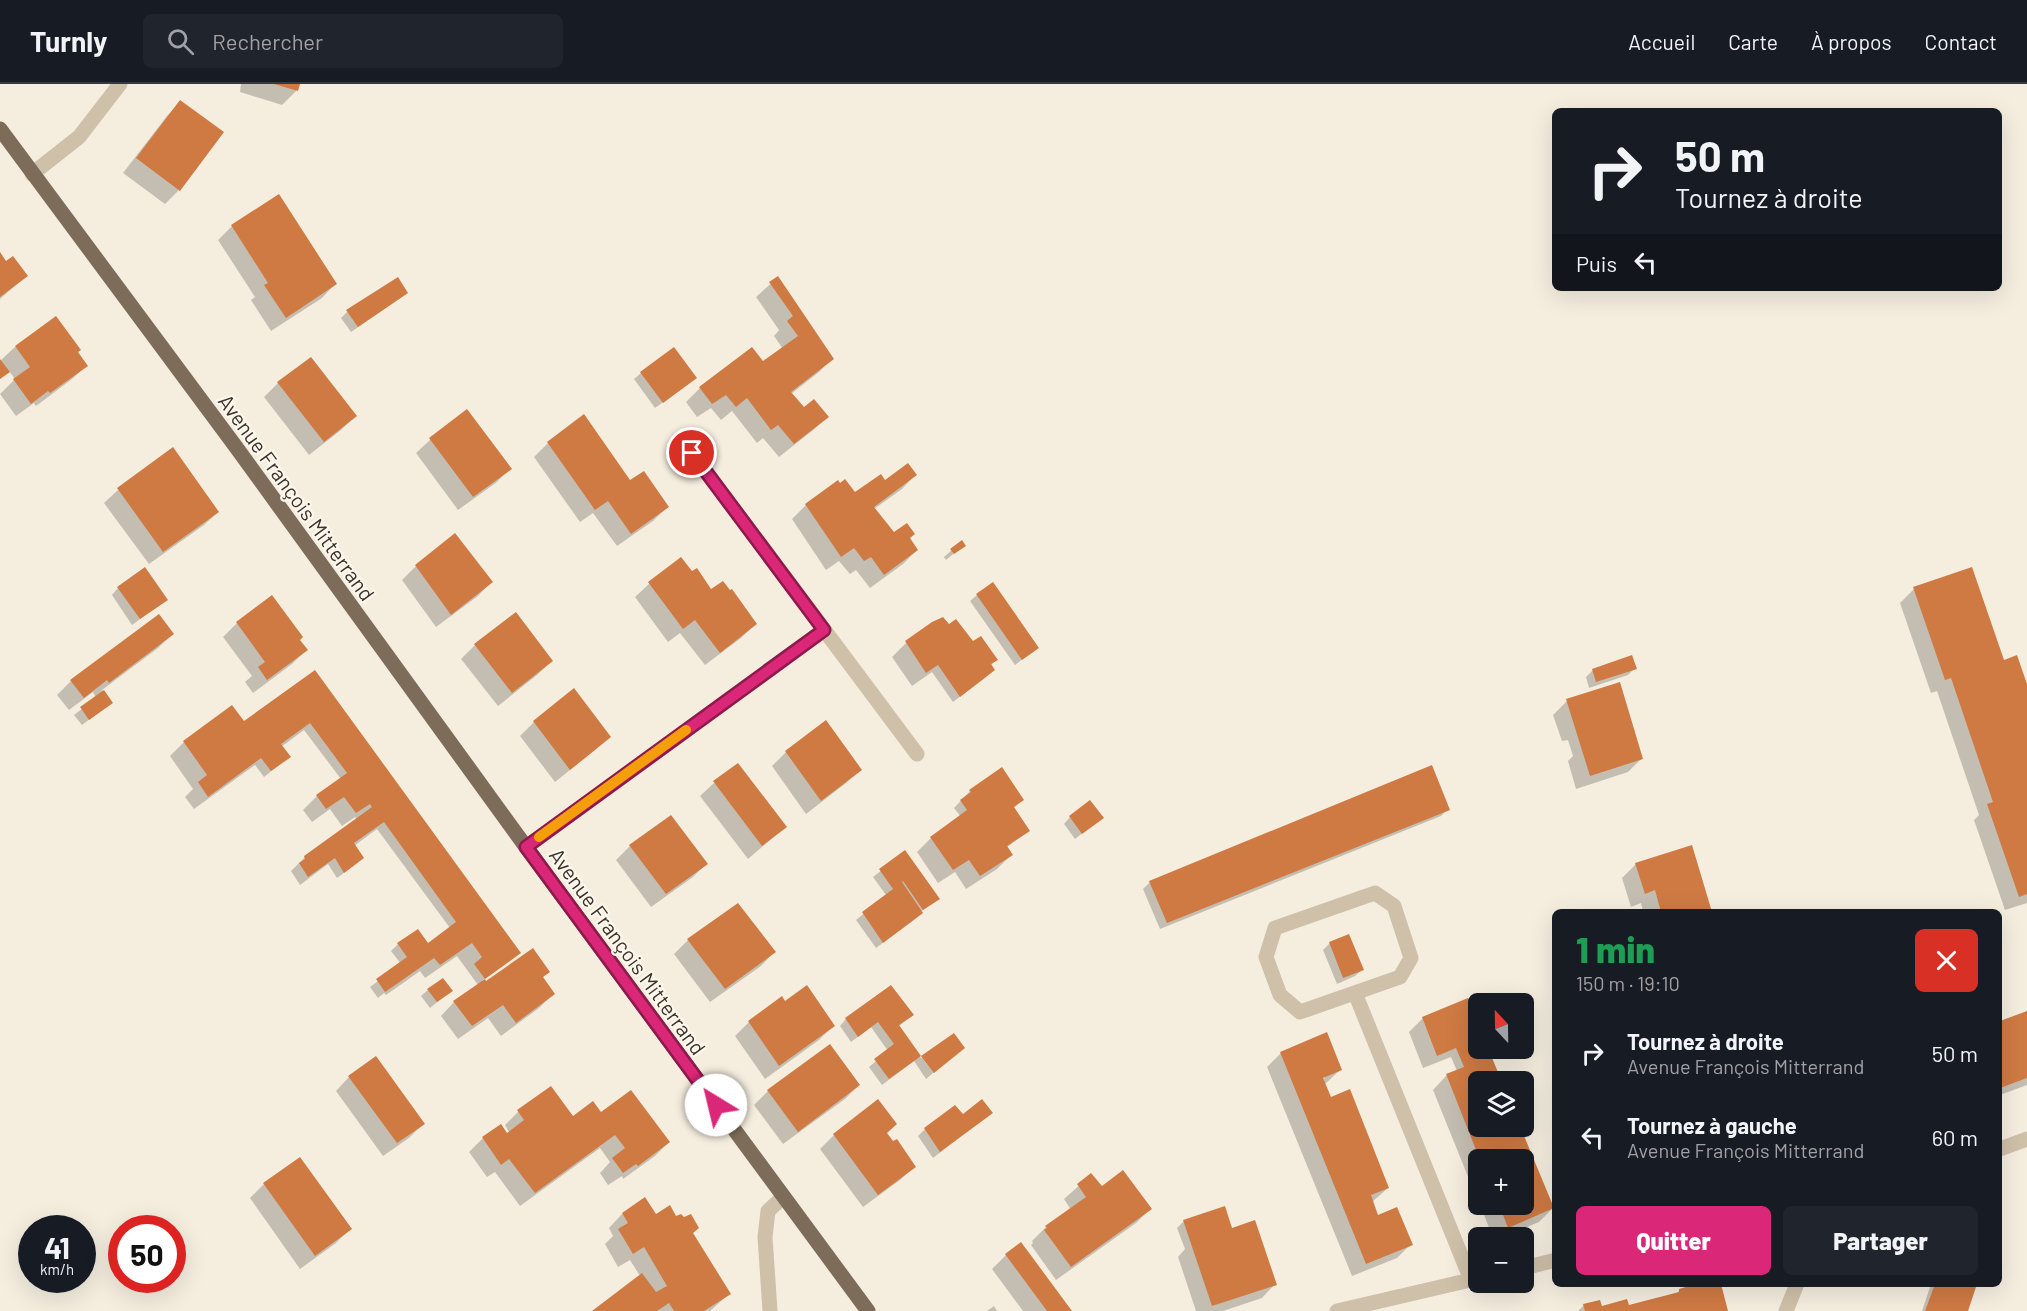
<!DOCTYPE html>
<html lang="fr">
<head>
<meta charset="utf-8">
<style>
	:root { --surface:#171b24; --page:#20242c; --text:#f1f3f6; --muted:#9ea1a6; --line:#363941; --accent:#db2777 }
	body { margin:0; font-family:Barlow,sans-serif; background:var(--page); color:var(--text); height:100vh; display:flex; flex-direction:column; font-size:22px; white-space:nowrap }
	* { box-sizing:border-box; margin:0 }
	p { font-size:20px; color:var(--muted) }
	.icon { flex:none; width:33px; height:33px; fill:none; stroke:currentColor; stroke-width:2; stroke-linecap:round; stroke-linejoin:round }
	.map { position:relative; flex:1; overflow:hidden }
	.details { position:absolute; left:1552px; top:825px; width:450px; height:378px; display:flex; flex-direction:column; background:var(--surface); border-radius:9px; box-shadow:0 6px 24px #0002 }
	.details>* { flex:none }
	.top-card { position:absolute; left:1552px; top:24px; width:450px; height:183px; border-radius:9px; box-shadow:0 6px 24px #0002; background:#171b24; color:var(--text); overflow:hidden }
	.needle { width:39px; rotate:338deg }
	.fabs { position:absolute; left:1468px; top:909px; display:grid; gap:12px }
	.fabs a { display:grid; place-items:center; width:66px; height:66px; border-radius:9px; background:var(--surface); box-shadow:0 6px 24px #0002; font-size:30px }
	.speed { position:absolute; left:18px; top:1131px; display:flex; gap:12px; font-size:30px; font-weight:700; text-align:center }
	.speed>* { display:grid; place-content:center; width:78px; height:78px; border-radius:50%; background:var(--surface); box-shadow:0 6px 24px #0002; line-height:1 }
	.speed small { font-size:15px; font-weight:400 }
	.speed .limit { border:9px solid #d22; background:#fff; color:#111 }
	.pin { position:absolute; display:grid; place-items:center; width:51px; height:51px; color:#fff; margin:-26px; border:3px solid #fff; border-radius:50%; box-shadow:0 2px 6px #0007 }
	.me { position:absolute; width:66px; margin:-33px; rotate:324deg; stroke-linejoin:round; filter:drop-shadow(0 0 4px #0008) }
	.turn { display:flex; align-items:center; gap:21px; height:126px; padding:0 24px; font-size:27px }
	.turn .icon { width:78px; height:78px; stroke-width:2.5 }
	.turn b { display:block; font-size:42px; line-height:51px }
	.then { display:flex; align-items:center; height:57px; padding:0 24px; background:#0003; gap:12px; font-size:22px }
	.round { display:grid; place-items:center; flex:none; width:63px; height:63px; border-radius:9px; background:var(--page) }
	.headline { display:flex; align-items:center; justify-content:space-between; height:102px; padding:0 24px }
	h1 { font-size:36px; font-weight:800; line-height:45px; color:#1e9e55 }
	.action { display:flex; gap:12px; margin-top:auto; padding:12px 24px }
	.action a { flex:1; height:69px; border-radius:9px; background:var(--accent); color:#fff; font-size:24px; font-weight:800; line-height:69px; text-align:center }
	.action a+a { background:var(--page); color:var(--text) }
	ul { padding:0; list-style:none }
	li { display:flex; align-items:center; gap:18px; height:84px; padding:0 24px }
	li div { flex:1 }
	li b { display:block; font-size:22px }
	li em { font-style:normal }
	header { display:flex; align-items:center; gap:36px; box-sizing:border-box; height:84px; padding:0 30px; background:var(--surface); border-bottom:2px solid var(--line) }
	header strong { font-size:28px }
	nav { display:flex; gap:33px; margin-inline-start:auto; font-size:21px }
	.search { width:420px; height:54px; background:var(--page); display:flex; align-items:center; gap:15px; box-sizing:border-box; padding:0 21px; border-radius:9px; color:var(--muted); font-size:22px }
	.map>svg:first-child { display:block }
	.shadow { fill:#0003; fill-rule:evenodd }
	.building { fill:#cf7a43 }
	.lines { fill:none; stroke-linecap:round; stroke-linejoin:round }
	.minor { stroke:#cfc0a9; stroke-width:15 }
	.major { stroke:#7e6c5a; stroke-width:15 }
	.route-casing { stroke:#8e194d; stroke-width:15 }
	.route { stroke:#db2777; stroke-width:10 }
	.slow { stroke:#f59e0b; stroke-width:10 }
	.labels { text-anchor:middle; dominant-baseline:central; stroke-width:4.5; stroke-linejoin:round; paint-order:stroke }
	.street-label { font-size:21px; fill:#3b322a; stroke:#fcf7ec }
</style>
</head>
<body>
<header>
<strong>Turnly</strong>
<div class="search"><svg class="icon" aria-label="search" viewBox="0 0 24 24"><circle cx="10" cy="10" r="6"/><path d="M15 15l6 6"/></svg>Rechercher</div>
<nav><a>Accueil</a><a>Carte</a><a>À propos</a><a>Contact</a></nav>
</header>
<div class="map">
<svg width="2027" height="1227" viewBox="0 0 2027 1227">
	<rect width="100%" height="100%" fill="#f5eedf"/>
	<!-- shadow -->
	<path class="shadow" d="M 241,0 L 298,0 L 296,7 L 282,21 L 240,8 Z
		M 180,18 L 222,49 L 179,106 L 165,120 L 123,89 L 167,32 Z
		M 232,142 L 335,200 L 322,214 L 271,247 L 251,216 L 255,213 L 218,156 Z
		M 0,171 L 5,179 L 26,192 L 0,215 Z
		M 777,194 L 832,274 L 819,288 L 791,310 L 803,325 L 827,332 L 813,346 L 779,373 L 763,354 L 757,359 L 732,327 L 721,336 L 711,324 L 697,333 L 686,318 L 700,304 L 752,265 L 763,279 L 783,265 L 774,252 L 779,246 L 756,213 Z
		M 406,209 L 399,215 L 351,248 L 341,234 L 347,228 Z
		M 15,263 L 76,268 L 86,282 L 72,295 L 36,322 L 34,319 L 16,332 L 0,310 L 15,295 L 9,287 L 0,295 L 0,277 Z
		M 641,289 L 688,300 L 655,324 L 634,295 Z
		M 278,299 L 355,332 L 341,346 L 309,371 L 264,313 Z
		M 466,327 L 510,384 L 497,398 L 458,426 L 416,369 L 430,356 Z
		M 548,359 L 630,398 L 667,423 L 653,437 L 617,462 L 593,429 L 580,438 L 534,373 Z
		M 915,391 L 902,405 L 874,425 L 893,450 L 908,454 L 917,466 L 903,480 L 870,504 L 856,486 L 850,490 L 839,477 L 826,486 L 792,435 L 806,421 L 838,398 L 855,410 L 885,398 Z
		M 118,406 L 218,428 L 204,441 L 149,480 L 104,419 Z
		M 455,451 L 491,498 L 478,512 L 436,543 L 402,496 L 416,482 Z
		M 961,458 L 964,461 L 946,476 L 944,473 Z
		M 649,500 L 711,507 L 755,540 L 741,554 L 705,581 L 680,549 L 668,558 L 635,513 Z
		M 118,504 L 166,516 L 132,541 L 112,511 Z
		M 1914,505 L 2003,578 L 2027,604 L 2027,819 L 2005,826 L 1974,736 L 1979,731 L 1937,607 L 1931,609 L 1900,519 Z
		M 977,511 L 1037,564 L 1015,581 L 970,517 Z
		M 237,539 L 298,556 L 306,566 L 292,580 L 253,609 L 245,598 L 252,592 L 223,553 Z
		M 949,543 L 996,576 L 990,582 L 986,593 L 953,618 L 932,588 L 912,602 L 892,573 L 906,559 Z
		M 172,550 L 158,564 L 102,606 L 111,619 L 82,641 L 74,631 L 96,614 L 93,608 L 69,626 L 57,611 L 71,597 Z
		M 475,561 L 551,577 L 537,591 L 498,622 L 461,575 Z
		M 1635,584 L 1628,591 L 1589,604 L 1586,593 L 1593,586 Z
		M 314,589 L 512,875 L 483,896 L 486,899 L 542,894 L 553,910 L 539,924 L 501,952 L 488,934 L 458,955 L 441,932 L 454,918 L 478,901 L 457,872 L 425,894 L 420,887 L 386,911 L 384,909 L 378,914 L 370,903 L 401,880 L 391,867 L 398,860 L 417,847 L 427,861 L 450,844 L 377,745 L 354,762 L 356,780 L 337,794 L 328,780 L 300,801 L 291,787 L 305,773 L 357,736 L 355,733 L 342,742 L 330,725 L 312,738 L 303,726 L 317,712 L 341,695 L 304,646 L 281,663 L 289,673 L 264,693 L 255,681 L 194,725 L 185,713 L 193,705 L 170,672 L 184,658 L 243,639 Z
		M 573,607 L 609,652 L 595,666 L 555,698 L 520,652 L 534,638 Z
		M 1567,617 L 1642,674 L 1628,688 L 1576,705 L 1568,677 L 1573,672 L 1568,656 L 1562,657 L 1553,631 Z
		M 786,668 L 860,685 L 846,699 L 806,730 L 772,682 Z
		M 714,699 L 785,743 L 748,775 L 700,712 Z
		M 970,707 L 1022,716 L 1013,724 L 1028,747 L 1006,764 L 1011,771 L 997,785 L 966,805 L 955,788 L 938,799 L 917,768 L 931,754 L 961,733 L 954,724 Z
		M 1448,725 L 1441,732 L 1160,845 L 1143,805 L 1150,798 Z
		M 671,733 L 706,780 L 693,793 L 651,823 L 616,776 L 630,762 Z
		M 1070,733 L 1102,734 L 1075,755 L 1064,740 Z
		M 905,768 L 938,814 L 921,828 L 915,835 L 876,864 L 856,836 L 886,811 L 873,793 Z
		M 1636,780 L 1711,828 L 1643,828 L 1641,819 L 1631,823 L 1622,794 Z
		M 737,821 L 774,868 L 761,882 L 710,918 L 674,870 L 688,856 Z
		M 1330,859 L 1362,886 L 1355,892 L 1337,900 L 1323,866 Z
		M 428,906 L 451,907 L 430,924 L 421,912 Z
		M 782,914 L 785,919 L 833,942 L 819,956 L 765,995 L 735,952 L 749,938 Z
		M 2027,929 L 2027,1001 L 2000,1011 L 2000,939 Z
		M 912,931 L 898,943 L 921,974 L 953,951 L 963,964 L 926,995 L 914,977 L 882,1001 L 869,983 L 888,967 L 871,943 L 851,958 L 840,942 L 846,935 Z
		M 1423,934 L 1479,944 L 1479,1042 L 1519,1042 L 1553,1124 L 1539,1138 L 1501,1154 L 1493,1154 L 1481,1123 L 1483,1120 L 1524,1120 L 1524,1076 L 1479,1076 L 1479,1097 L 1471,1100 L 1433,1006 L 1446,992 L 1457,987 L 1451,973 L 1423,984 L 1409,948 Z
		M 1281,969 L 1340,986 L 1324,1001 L 1330,1015 L 1388,1104 L 1372,1118 L 1378,1133 L 1411,1160 L 1397,1174 L 1352,1192 L 1267,983 ZM 1325,991 L 1325,994 L 1304,1002 Z
		M 349,993 L 423,1040 L 409,1054 L 383,1072 L 336,1007 Z
		M 859,1001 L 845,1015 L 783,1060 L 754,1021 L 768,1007 Z
		M 878,1017 L 886,1049 L 914,1082 L 900,1096 L 863,1123 L 820,1065 L 834,1051 Z
		M 518,1028 L 573,1034 L 601,1030 L 669,1058 L 655,1072 L 623,1095 L 622,1092 L 608,1101 L 600,1089 L 610,1078 L 600,1064 L 520,1122 L 495,1088 L 487,1093 L 469,1068 L 483,1054 L 506,1051 L 509,1048 L 505,1041 Z
		M 991,1029 L 933,1074 L 918,1052 L 925,1045 L 963,1032 Z
		M 1091,1091 L 1101,1104 L 1150,1125 L 1136,1139 L 1056,1196 L 1031,1161 L 1033,1159 L 1032,1157 L 1046,1143 L 1071,1126 L 1064,1115 Z
		M 264,1100 L 350,1145 L 336,1159 L 300,1185 L 250,1114 Z
		M 622,1130 L 675,1134 L 692,1149 L 729,1210 L 710,1227 L 594,1227 L 640,1192 L 630,1176 L 618,1183 L 605,1160 L 613,1152 L 609,1144 Z
		M 1184,1137 L 1231,1145 L 1275,1200 L 1262,1214 L 1223,1227 L 1196,1227 L 1178,1173 L 1185,1165 L 1177,1144 Z
		M 1021,1160 L 1070,1227 L 1023,1227 L 992,1185 L 1006,1171 Z
		M 1695,1200 L 1720,1200 L 1727,1227 L 1578,1227 L 1584,1221 L 1601,1223 L 1628,1222 L 1676,1210 L 1680,1206 Z
		M 1931,1200 L 1963,1200 L 1967,1227 L 1922,1227 Z
		M 994,1222 L 997,1227 L 987,1227 Z"/>
	<!-- building -->
	<path class="building" d="M 274,0 L 300,0 L 298,7 Z
		M 180,16 L 224,48 L 180,107 L 136,74 Z
		M 279,110 L 337,200 L 286,234 L 264,201 L 268,199 L 231,141 Z
		M 0,168 L 6,177 L 13,172 L 28,192 L 0,213 Z
		M 778,192 L 834,275 L 791,308 L 804,323 L 814,315 L 829,333 L 794,360 L 778,341 L 771,346 L 747,314 L 736,323 L 726,311 L 712,320 L 699,303 L 752,263 L 763,277 L 798,252 L 787,237 L 793,232 L 769,198 Z
		M 398,193 L 408,209 L 358,243 L 346,226 Z
		M 56,232 L 81,266 L 78,268 L 88,282 L 50,309 L 48,307 L 31,320 L 13,295 L 30,283 L 15,262 Z
		M 674,263 L 697,294 L 663,319 L 640,288 Z
		M 311,273 L 357,332 L 324,358 L 277,298 Z
		M 0,275 L 10,288 L 0,295 Z
		M 467,325 L 512,385 L 473,413 L 429,354 Z
		M 584,330 L 630,396 L 644,387 L 669,423 L 631,450 L 608,417 L 595,426 L 547,358 Z
		M 173,363 L 219,428 L 163,468 L 117,404 Z
		M 908,379 L 917,391 L 874,423 L 894,448 L 907,439 L 915,450 L 910,454 L 918,466 L 884,491 L 871,473 L 864,477 L 854,464 L 841,473 L 805,420 L 838,396 L 840,399 L 845,395 L 855,408 L 881,390 L 885,396 Z
		M 455,449 L 493,498 L 451,531 L 415,481 Z
		M 962,456 L 966,462 L 954,470 L 950,465 Z
		M 681,473 L 692,487 L 697,484 L 711,505 L 723,497 L 730,506 L 732,505 L 757,540 L 720,569 L 695,536 L 683,545 L 648,498 Z
		M 145,483 L 168,516 L 140,535 L 117,503 Z
		M 1972,483 L 2004,576 L 2017,571 L 2027,600 L 2027,810 L 2019,813 L 1987,720 L 1993,718 L 1951,594 L 1945,596 L 1913,503 Z
		M 993,498 L 1039,564 L 1022,576 L 976,510 Z
		M 272,511 L 303,553 L 300,556 L 308,566 L 267,596 L 258,583 L 265,578 L 236,538 Z
		M 516,528 L 553,577 L 512,609 L 474,560 Z
		M 159,530 L 174,550 L 109,599 L 107,596 L 84,614 L 70,596 Z
		M 943,533 L 949,540 L 956,535 L 973,557 L 981,552 L 998,576 L 991,580 L 995,586 L 960,613 L 938,581 L 926,589 L 905,557 L 932,538 Z
		M 1632,571 L 1637,585 L 1596,598 L 1592,585 Z
		M 315,586 L 521,869 L 485,895 L 486,897 L 533,864 L 550,888 L 543,893 L 555,910 L 516,939 L 503,921 L 472,942 L 453,917 L 485,895 L 474,880 L 482,873 L 472,859 L 440,881 L 434,874 L 385,908 L 376,895 L 407,873 L 397,859 L 418,845 L 428,859 L 456,838 L 384,738 L 354,759 L 364,774 L 344,789 L 335,774 L 308,793 L 299,779 L 305,775 L 304,772 L 372,723 L 370,720 L 356,729 L 344,713 L 326,725 L 316,711 L 347,689 L 310,639 L 281,660 L 291,673 L 271,687 L 261,674 L 208,713 L 198,698 L 207,691 L 183,657 L 232,621 L 244,637 Z
		M 1620,598 L 1643,675 L 1590,692 L 1566,615 Z
		M 574,604 L 611,653 L 570,686 L 533,637 Z
		M 104,606 L 113,619 L 89,636 L 80,623 Z
		M 826,636 L 862,686 L 821,717 L 785,667 Z
		M 738,679 L 787,743 L 762,762 L 713,697 Z
		M 1432,681 L 1450,726 L 1167,839 L 1149,797 Z
		M 1002,683 L 1024,716 L 1014,723 L 1030,747 L 1007,762 L 1013,771 L 980,792 L 969,776 L 953,786 L 930,753 L 967,726 L 960,716 L 971,708 L 969,706 Z
		M 1090,716 L 1104,734 L 1082,750 L 1069,732 Z
		M 671,731 L 708,780 L 666,810 L 629,761 Z
		M 1692,761 L 1712,828 L 1661,828 L 1655,806 L 1645,810 L 1635,779 Z
		M 905,766 L 940,815 L 923,826 L 903,797 L 902,798 L 923,829 L 883,859 L 862,828 L 893,805 L 879,785 Z
		M 738,819 L 776,868 L 725,905 L 687,855 Z
		M 1349,850 L 1364,886 L 1343,894 L 1329,858 Z
		M 443,894 L 453,907 L 437,918 L 427,905 Z
		M 807,901 L 835,942 L 779,982 L 748,937 L 782,912 L 785,917 Z
		M 891,901 L 914,931 L 899,941 L 921,972 L 889,995 L 874,975 L 894,960 L 878,938 L 858,953 L 845,934 Z
		M 1468,914 L 1479,941 L 1479,964 L 1488,964 L 1502,998 L 1479,998 L 1479,1042 L 1520,1042 L 1554,1124 L 1508,1144 L 1499,1120 L 1524,1120 L 1524,1076 L 1480,1076 L 1446,990 L 1464,983 L 1456,964 L 1437,972 L 1422,933 Z
		M 2027,927 L 2027,994 L 2000,1004 L 2000,937 Z
		M 1327,948 L 1342,986 L 1323,994 L 1331,1013 L 1350,1005 L 1389,1104 L 1371,1111 L 1378,1131 L 1397,1123 L 1413,1161 L 1366,1180 L 1280,968 Z
		M 954,949 L 965,964 L 934,989 L 921,972 Z
		M 830,960 L 860,1001 L 798,1048 L 767,1006 Z
		M 376,972 L 425,1040 L 397,1059 L 348,992 Z
		M 551,1002 L 573,1032 L 593,1017 L 601,1028 L 631,1006 L 670,1058 L 638,1082 L 636,1080 L 623,1089 L 612,1074 L 625,1064 L 615,1051 L 535,1109 L 509,1075 L 501,1081 L 482,1053 L 501,1040 L 507,1049 L 524,1036 L 517,1026 Z
		M 878,1015 L 897,1040 L 887,1049 L 893,1057 L 897,1055 L 916,1083 L 878,1111 L 833,1050 Z
		M 982,1015 L 993,1029 L 940,1068 L 924,1044 L 955,1021 L 963,1030 Z
		M 300,1073 L 352,1145 L 315,1172 L 263,1099 Z
		M 1123,1086 L 1152,1125 L 1071,1183 L 1044,1146 L 1047,1144 L 1045,1142 L 1086,1113 L 1077,1100 L 1091,1089 L 1102,1102 Z
		M 645,1113 L 656,1130 L 670,1121 L 676,1132 L 681,1130 L 684,1133 L 691,1130 L 699,1144 L 693,1149 L 731,1210 L 704,1227 L 674,1227 L 669,1219 L 657,1227 L 592,1227 L 642,1189 L 656,1208 L 667,1202 L 644,1163 L 633,1170 L 618,1145 L 628,1139 L 622,1129 Z
		M 1225,1122 L 1232,1144 L 1255,1136 L 1277,1201 L 1212,1222 L 1183,1136 Z
		M 1021,1158 L 1072,1227 L 1047,1227 L 1005,1170 Z
		M 1696,1200 L 1721,1200 L 1728,1227 L 1585,1227 L 1583,1220 L 1600,1216 L 1602,1222 L 1627,1215 L 1629,1221 L 1679,1208 L 1679,1205 Z
		M 1935,1200 L 1968,1200 L 1976,1203 L 1968,1227 L 1925,1227 Z"/>
	<g class="lines">
		<!-- minor -->
		<path class="minor" d="M 32,90 L 79,53 L 120,0
			M 692,369 L 917,670
			M 526,763 L 824,546
			M 1375,809 L 1394,822 L 1411,874 L 1400,893 L 1300,928 L 1280,911 L 1266,873 L 1275,844 Z
			M 1355,909 L 1471,1196
			M 2000,1065 L 2027,1055
			M 1524,1184 L 1556,1176
			M 770,1227 L 765,1153 L 768,1127 L 783,1113
			M 1337,1227 L 1479,1194
			M 1786,1227 L 1797,1200"/>
		<!-- major -->
		<path class="major" d="M 0,45 L 236,363 L 526,763 L 868,1227"/>
	</g>
	<g class="lines">
		<!-- route casing -->
		<g class="route-casing">
			<path id="route" d="M 692,369 L 824,546 L 526,763 L 716,1021"/>
		</g>
		<!-- route -->
		<use href="#route" class="route"/>
		<!-- slow -->
		<path class="slow" d="M 539,753 L 686,646"/>
	</g>
	<g class="labels">
		<!-- street labels -->
		<g class="street-label">
			<text transform="translate(297 413) rotate(54)">Avenue François Mitterrand</text>
			<text transform="translate(628 867) rotate(54)">Avenue François Mitterrand</text>
		</g>
	</g>
</svg>
<div class="fabs">
<a><svg class="needle" viewBox="-14 -14 28 28"><path d="M0-13l5 13h-10z" fill="#e53935"/><path d="M0 13l5-13h-10z" fill="#9ea1a6"/></svg></a>
<a><svg class="icon" aria-label="layers" viewBox="0 0 24 24"><path d="M12 4l9 5-9 5-9-5zM3 14l9 5 9-5"/></svg></a>
<a>+</a>
<a>−</a>
</div>
<div class="speed"><div>41<small>km/h</small></div><div class="limit">50</div></div>
<div class="pin" style="left:692px;top:369px;background:#d93025"><svg class="icon" aria-label="arrive" viewBox="0 0 24 24"><path d="M6 21V4h12l-3 4 3 4H6"/></svg></div>
<svg class="me" style="left:716px;top:1021px" viewBox="-20 -20 40 40"><circle r="19" fill="#fff"/><path d="M0-13L10 11 0 6-10 11z" fill="#db2777"/></svg>
<div class="top-card">
<div class="turn"><svg class="icon" aria-label="right" viewBox="0 0 24 24"><path d="M7 20v-9h11M14 6l5 5-5 5"/></svg><div><b>50 m</b>Tournez à droite</div></div>
<div class="then">Puis<svg class="icon" aria-label="left" viewBox="0 0 24 24"><path d="M17 20v-9H6M10 6l-5 5 5 5"/></svg></div>
</div>
<section class="details">
<div class="headline"><div><h1>1 min</h1><p>150 m · 19:10</p></div><a class="round" style="background:#d93025;color:#fff"><svg class="icon" aria-label="close" viewBox="0 0 24 24"><path d="M6 6l12 12M18 6L6 18"/></svg></a></div>
<ul>
<li><svg class="icon" aria-label="right" viewBox="0 0 24 24"><path d="M7 20v-9h11M14 6l5 5-5 5"/></svg><div><b>Tournez à droite</b><p>Avenue François Mitterrand</p></div><em>50 m</em></li>
<li><svg class="icon" aria-label="left" viewBox="0 0 24 24"><path d="M17 20v-9H6M10 6l-5 5 5 5"/></svg><div><b>Tournez à gauche</b><p>Avenue François Mitterrand</p></div><em>60 m</em></li>
</ul>
<div class="action"><a>Quitter</a><a>Partager</a></div>
</section>
</div>
</body>
</html>
